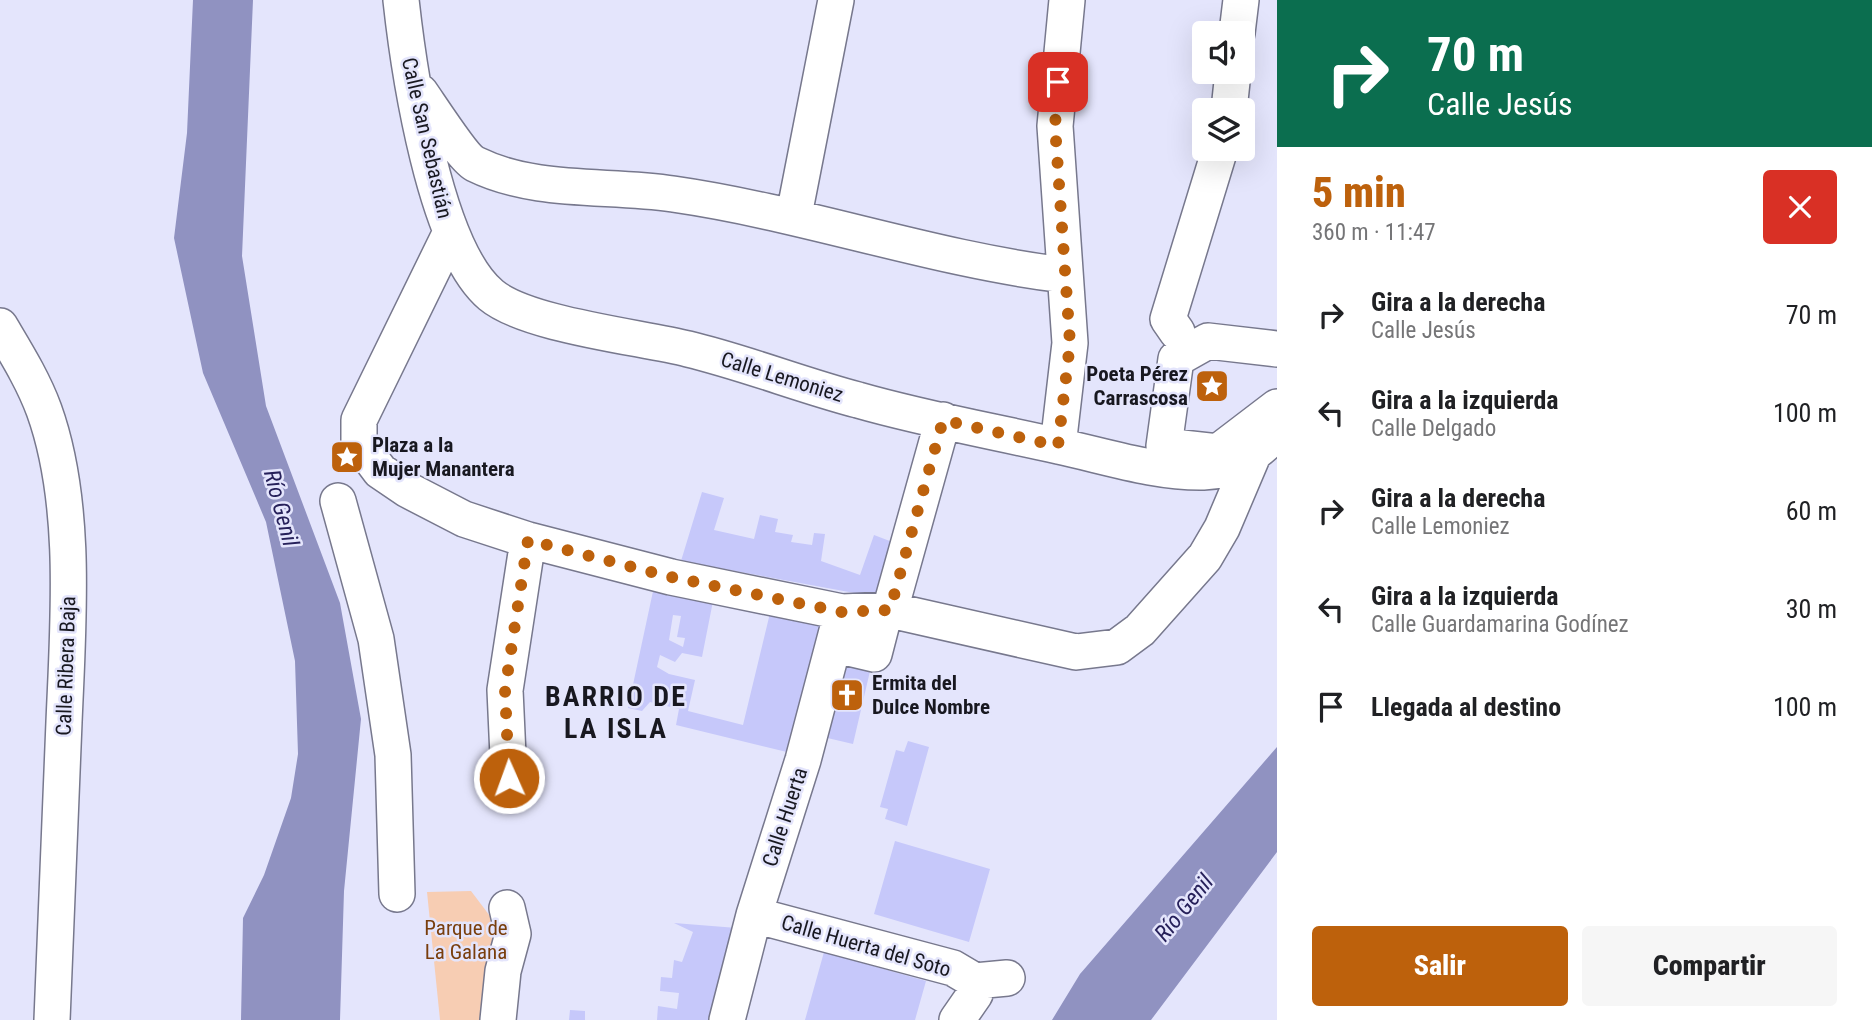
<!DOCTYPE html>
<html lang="es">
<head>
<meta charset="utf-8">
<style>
	:root { --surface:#fff; --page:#f6f6f6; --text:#202124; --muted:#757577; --accent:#bd610c }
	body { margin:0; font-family:"Roboto Condensed",sans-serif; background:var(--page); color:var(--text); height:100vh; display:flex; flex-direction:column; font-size:26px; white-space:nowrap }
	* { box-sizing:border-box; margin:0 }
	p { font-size:23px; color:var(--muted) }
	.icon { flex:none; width:38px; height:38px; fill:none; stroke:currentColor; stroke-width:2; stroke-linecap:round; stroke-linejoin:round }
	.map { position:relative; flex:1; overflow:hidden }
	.sheet { display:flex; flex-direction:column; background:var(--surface); width:595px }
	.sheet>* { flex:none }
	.banner { background:#0b6e4f; color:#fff; overflow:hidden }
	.fabs { position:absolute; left:1192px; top:21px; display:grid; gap:14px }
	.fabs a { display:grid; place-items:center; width:63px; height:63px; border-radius:7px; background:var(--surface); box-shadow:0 7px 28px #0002; font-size:35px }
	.pin { position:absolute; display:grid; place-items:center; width:60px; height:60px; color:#fff; margin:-30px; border-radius:14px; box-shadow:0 4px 10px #0006 }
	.me { position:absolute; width:77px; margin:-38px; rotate:358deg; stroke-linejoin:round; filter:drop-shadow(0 0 5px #0008) }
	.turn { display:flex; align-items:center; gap:24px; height:147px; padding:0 35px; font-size:32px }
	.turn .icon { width:91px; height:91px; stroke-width:2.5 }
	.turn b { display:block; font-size:49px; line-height:60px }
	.round { display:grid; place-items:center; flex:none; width:74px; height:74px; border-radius:7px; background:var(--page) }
	.headline { display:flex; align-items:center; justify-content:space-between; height:119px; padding:0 35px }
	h1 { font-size:42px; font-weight:800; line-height:52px; color:var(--accent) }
	.primary-button { display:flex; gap:14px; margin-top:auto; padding:14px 35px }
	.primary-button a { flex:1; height:80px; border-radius:7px; background:var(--accent); color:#fff; font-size:28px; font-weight:800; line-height:80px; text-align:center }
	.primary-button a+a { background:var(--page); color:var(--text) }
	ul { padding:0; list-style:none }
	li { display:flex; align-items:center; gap:21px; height:98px; padding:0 35px }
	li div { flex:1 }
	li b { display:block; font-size:26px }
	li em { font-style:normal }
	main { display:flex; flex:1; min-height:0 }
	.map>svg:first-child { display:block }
	.green { fill:#f7cdb3 }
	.water { fill:#9092c1 }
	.building { fill:#c6c8fa; fill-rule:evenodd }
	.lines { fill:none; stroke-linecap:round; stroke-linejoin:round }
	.minor-casing { stroke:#77788d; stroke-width:38 }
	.minor { stroke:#fff; stroke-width:35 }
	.route { stroke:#bd610c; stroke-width:12; stroke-dasharray:0 21.6 }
	.labels { text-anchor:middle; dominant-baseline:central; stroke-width:5; stroke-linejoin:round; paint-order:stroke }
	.street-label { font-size:21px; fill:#181820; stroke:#e4e5fc }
	.poi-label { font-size:21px; font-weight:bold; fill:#181820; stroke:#e4e5fc; text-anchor:start }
	.park-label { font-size:21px; fill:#793e0d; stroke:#e4e5fc }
	.water-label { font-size:23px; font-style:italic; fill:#26205a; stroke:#e4e5fc }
	.district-label { font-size:28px; font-weight:bold; letter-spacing:2px; fill:#181820; stroke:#e4e5fc }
</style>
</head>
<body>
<main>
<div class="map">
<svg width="1277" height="1020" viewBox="0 0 1277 1020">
	<rect width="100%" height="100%" fill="#e4e5fc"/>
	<!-- green -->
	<path class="green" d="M 471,891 L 499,928 L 498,1020 L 440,1020 L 427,892 Z"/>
	<!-- water -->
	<path class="water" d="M 193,0 L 253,0 L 242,256 L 266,406 L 340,603 L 361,719 L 344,891 L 340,1020 L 241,1020 L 243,918 L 264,875 L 291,798 L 298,754 L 295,661 L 266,522 L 203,373 L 174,238 L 187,133 Z
		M 1277,747 L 1277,852 L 1151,1020 L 1052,1020 L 1080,974 Z"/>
	<!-- building -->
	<path class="building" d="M 702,492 L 724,498 L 714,530 L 754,539 L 760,515 L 778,519 L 775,532 L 793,535 L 791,542 L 812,545 L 814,533 L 825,534 L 821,561 L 860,575 L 874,535 L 895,543 L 876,597 L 681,561 Z
		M 655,582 L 714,596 L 702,657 L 682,653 L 675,662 L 660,655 L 657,667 L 669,674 L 695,680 L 688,711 L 743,725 L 771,609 L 823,622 L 791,753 L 676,725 L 679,709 L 650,702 L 642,711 L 628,708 ZM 673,615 L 681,616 L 677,637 L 685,638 L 683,647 L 669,640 Z
		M 840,646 L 874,654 L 853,744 L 819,736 Z
		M 908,741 L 929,747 L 907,826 L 885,819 L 888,809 L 880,807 L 896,750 L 904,752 Z
		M 895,841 L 990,869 L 969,942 L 874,914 Z
		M 674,923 L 737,928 L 710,1020 L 657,1020 L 658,1006 L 677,1009 L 679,993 L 660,991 L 661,977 L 672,978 L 674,960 L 682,962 L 693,932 Z
		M 824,952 L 926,981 L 915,1020 L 805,1020 Z
		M 570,1010 L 585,1011 L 585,1020 L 569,1020 Z"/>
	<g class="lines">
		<!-- minor casing -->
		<g class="minor-casing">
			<path id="minor" d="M 401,0 C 409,73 435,248 491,295 C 527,325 640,337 688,349 C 746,363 801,385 858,400 C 924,419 992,431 1058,446 C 1105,456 1156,473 1204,472 C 1238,471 1253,455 1277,433
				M 1237,33 L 1241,0
				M 420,92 C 430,106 463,158 475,164 C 536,194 608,184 673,194 C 805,213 932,259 1064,275
				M 1229,110 L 1233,72
				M 794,215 L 836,0
				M 450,234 L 359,420 L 359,443 L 380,471 L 408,490 L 464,519 L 528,540 L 671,577 L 842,612 L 890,610 L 1076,652 L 1117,647 L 1140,630 L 1205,557 L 1222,528 L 1253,455
				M 0,326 C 16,353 33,380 44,410 C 78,504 68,625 64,722 C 60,821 56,921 52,1020
				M 1177,332 L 1168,319 L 1220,149
				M 1277,349 L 1208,341 L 1176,359 L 1164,446 L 1218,452 L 1277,407
				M 1058,446 L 1070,343 L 1055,126 L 1067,0
				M 338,501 L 376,639 L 393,755 L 397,894
				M 890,610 L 943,420
				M 846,619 L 882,623 L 874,654 L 840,646 Z
				M 509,778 L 505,690 L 528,540
				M 754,915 L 953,968 L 975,981
				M 975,981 L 1007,978
				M 498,1020 L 503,971 L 513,934 L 507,908
				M 727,1020 L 754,915 L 803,760 L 842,612
				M 957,1020 L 975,994 L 975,981"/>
		</g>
		<!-- minor -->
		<use href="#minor" class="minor"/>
	</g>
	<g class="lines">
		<!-- route -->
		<path class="route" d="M 509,778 L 505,690 L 528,540 L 671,577 L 842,612 L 890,610 L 943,420 L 1058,446 L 1070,343 L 1055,126 L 1058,82"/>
	</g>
	<!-- icons -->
	<defs>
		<g id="sight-square" transform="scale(1.75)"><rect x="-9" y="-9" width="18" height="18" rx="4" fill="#bd610c" stroke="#e4e5fc"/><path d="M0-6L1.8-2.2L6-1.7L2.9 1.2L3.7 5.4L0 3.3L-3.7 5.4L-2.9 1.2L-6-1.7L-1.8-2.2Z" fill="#fff"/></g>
		<g id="church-square" transform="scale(1.75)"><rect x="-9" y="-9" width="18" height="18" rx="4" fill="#bd610c" stroke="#e4e5fc"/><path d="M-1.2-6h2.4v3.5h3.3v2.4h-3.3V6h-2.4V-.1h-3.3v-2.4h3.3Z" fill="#fff"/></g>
	</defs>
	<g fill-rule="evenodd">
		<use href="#sight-square" x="1212" y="386"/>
		<use href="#sight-square" x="347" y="457"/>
		<use href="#church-square" x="847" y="695"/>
	</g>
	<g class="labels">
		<!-- street labels -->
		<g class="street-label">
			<text transform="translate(427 138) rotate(77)">Calle San Sebastián</text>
			<text transform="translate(782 377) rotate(17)">Calle Lemoniez</text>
			<text transform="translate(66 666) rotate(-88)">Calle Ribera Baja</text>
			<text transform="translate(785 817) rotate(-72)">Calle Huerta</text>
			<text transform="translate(866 946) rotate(16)">Calle Huerta del Soto</text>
		</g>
		<!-- poi labels -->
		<g class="poi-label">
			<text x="1188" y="374" text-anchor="end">Poeta Pérez<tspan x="1188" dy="24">Carrascosa</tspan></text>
			<text x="372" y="445">Plaza a la<tspan x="372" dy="24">Mujer Manantera</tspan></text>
			<text x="872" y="683">Ermita del<tspan x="872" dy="24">Dulce Nombre</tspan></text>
		</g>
		<!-- park labels -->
		<g class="park-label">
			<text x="466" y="928">Parque de<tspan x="466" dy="24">La Galana</tspan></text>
		</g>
		<!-- water labels -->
		<g class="water-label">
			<text transform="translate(281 508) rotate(75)">Río Genil</text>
			<text transform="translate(1184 908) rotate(-51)">Río Genil</text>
		</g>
		<!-- district labels -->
		<g class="district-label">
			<text x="616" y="696">BARRIO DE<tspan x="616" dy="32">LA ISLA</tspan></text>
		</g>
	</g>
</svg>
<div class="fabs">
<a><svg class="icon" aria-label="sound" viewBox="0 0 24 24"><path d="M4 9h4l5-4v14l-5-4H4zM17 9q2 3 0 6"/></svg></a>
<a><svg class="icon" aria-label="layers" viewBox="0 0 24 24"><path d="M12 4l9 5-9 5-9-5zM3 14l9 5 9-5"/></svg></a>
</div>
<div class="pin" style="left:1058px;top:82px;background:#d93025"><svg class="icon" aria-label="arrive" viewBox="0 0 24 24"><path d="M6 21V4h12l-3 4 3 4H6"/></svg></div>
<svg class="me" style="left:509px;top:778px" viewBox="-20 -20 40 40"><circle r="17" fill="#bd610c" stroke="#fff" stroke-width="3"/><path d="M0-11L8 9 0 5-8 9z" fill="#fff"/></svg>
</div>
<section class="sheet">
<div class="banner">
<div class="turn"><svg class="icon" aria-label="right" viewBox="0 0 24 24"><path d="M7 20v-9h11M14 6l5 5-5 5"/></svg><div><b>70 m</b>Calle Jesús</div></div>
</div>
<div class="headline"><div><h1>5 min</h1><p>360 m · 11:47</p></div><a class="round" style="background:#d93025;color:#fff"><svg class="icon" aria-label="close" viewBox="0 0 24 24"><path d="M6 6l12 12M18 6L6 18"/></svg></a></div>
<ul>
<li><svg class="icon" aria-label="right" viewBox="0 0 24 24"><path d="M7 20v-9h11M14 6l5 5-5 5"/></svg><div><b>Gira a la derecha</b><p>Calle Jesús</p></div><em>70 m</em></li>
<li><svg class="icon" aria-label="left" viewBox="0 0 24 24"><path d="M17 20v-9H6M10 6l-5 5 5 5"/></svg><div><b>Gira a la izquierda</b><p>Calle Delgado</p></div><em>100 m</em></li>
<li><svg class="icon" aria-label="right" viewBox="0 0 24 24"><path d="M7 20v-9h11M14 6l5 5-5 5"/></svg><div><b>Gira a la derecha</b><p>Calle Lemoniez</p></div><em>60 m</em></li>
<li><svg class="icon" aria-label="left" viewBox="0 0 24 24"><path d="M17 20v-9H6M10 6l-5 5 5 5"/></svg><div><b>Gira a la izquierda</b><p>Calle Guardamarina Godínez</p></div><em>30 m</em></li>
<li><svg class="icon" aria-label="arrive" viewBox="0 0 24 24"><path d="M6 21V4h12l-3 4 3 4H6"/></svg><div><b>Llegada al destino</b></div><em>100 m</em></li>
</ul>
<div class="primary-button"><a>Salir</a><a>Compartir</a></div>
</section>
</main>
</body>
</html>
